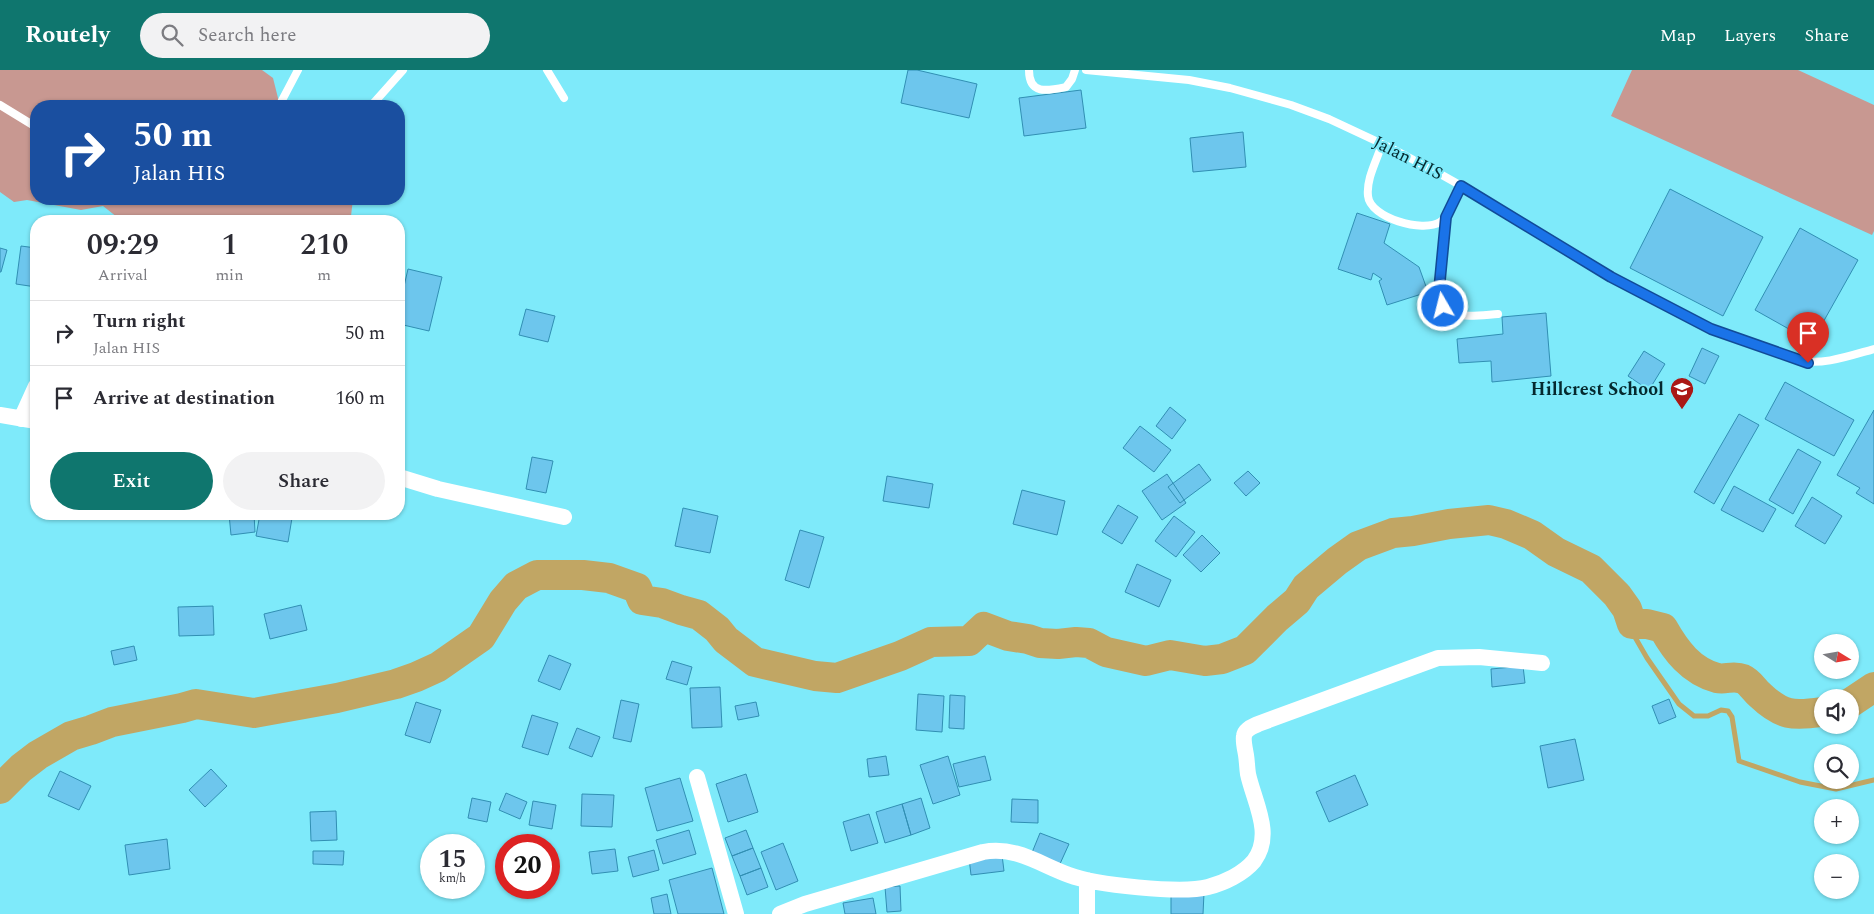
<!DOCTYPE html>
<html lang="en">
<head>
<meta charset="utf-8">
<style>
	:root { --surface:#fff; --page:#f2f2f3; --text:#2b2b33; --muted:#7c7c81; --line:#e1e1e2; --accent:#0f766e }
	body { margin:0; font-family:Spectral,serif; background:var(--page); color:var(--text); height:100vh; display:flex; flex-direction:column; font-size:19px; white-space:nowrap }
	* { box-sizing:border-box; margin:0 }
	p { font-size:16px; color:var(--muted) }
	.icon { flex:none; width:28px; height:28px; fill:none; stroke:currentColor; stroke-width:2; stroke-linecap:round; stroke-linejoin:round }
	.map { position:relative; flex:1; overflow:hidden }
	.side { position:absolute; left:30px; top:145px; width:375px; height:305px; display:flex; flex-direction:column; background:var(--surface); border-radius:20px; box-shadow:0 1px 4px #0004 }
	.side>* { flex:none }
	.guide { position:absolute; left:30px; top:30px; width:375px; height:105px; border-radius:20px; box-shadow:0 1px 4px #0004; background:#1a4fa0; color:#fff; overflow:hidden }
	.needle { width:32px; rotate:101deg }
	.buttons { position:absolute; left:1814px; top:564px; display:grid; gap:10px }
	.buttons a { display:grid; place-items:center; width:45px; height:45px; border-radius:50%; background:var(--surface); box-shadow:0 1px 4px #0004; font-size:25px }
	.speed { position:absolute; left:420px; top:764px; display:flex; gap:10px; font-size:25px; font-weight:700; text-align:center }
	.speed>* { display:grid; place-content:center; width:65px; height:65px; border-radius:50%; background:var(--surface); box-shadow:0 1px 4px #0004; line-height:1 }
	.speed small { font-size:12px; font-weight:400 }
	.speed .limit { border:8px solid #d22; background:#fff; color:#111 }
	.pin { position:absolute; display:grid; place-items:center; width:42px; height:42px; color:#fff; margin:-51px -21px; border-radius:50% 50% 50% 0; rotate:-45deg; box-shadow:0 0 5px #0007 }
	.pin .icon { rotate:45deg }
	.me { position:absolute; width:55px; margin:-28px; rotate:352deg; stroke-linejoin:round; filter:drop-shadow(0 0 4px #0008) }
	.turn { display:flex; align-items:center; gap:18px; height:105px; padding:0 20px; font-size:22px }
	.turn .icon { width:65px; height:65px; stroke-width:2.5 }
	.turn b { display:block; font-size:35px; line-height:42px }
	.eta { display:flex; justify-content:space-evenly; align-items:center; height:85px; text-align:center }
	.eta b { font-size:30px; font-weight:600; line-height:35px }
	.action { display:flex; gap:10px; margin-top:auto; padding:10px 20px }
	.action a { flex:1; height:58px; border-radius:30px; background:var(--accent); color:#fff; font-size:20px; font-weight:600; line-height:58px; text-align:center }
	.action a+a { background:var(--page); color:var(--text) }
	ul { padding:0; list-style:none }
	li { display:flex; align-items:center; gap:15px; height:65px; padding:0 20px; border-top:1px solid var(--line) }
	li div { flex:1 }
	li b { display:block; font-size:19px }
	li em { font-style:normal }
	header { display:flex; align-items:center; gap:30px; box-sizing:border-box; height:70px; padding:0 25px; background:var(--accent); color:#fff }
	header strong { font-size:24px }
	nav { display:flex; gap:28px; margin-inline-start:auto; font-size:18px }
	.search { width:350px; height:45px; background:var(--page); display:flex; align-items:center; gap:12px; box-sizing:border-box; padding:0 18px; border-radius:28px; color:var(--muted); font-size:19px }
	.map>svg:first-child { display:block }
	.green { fill:#c89891 }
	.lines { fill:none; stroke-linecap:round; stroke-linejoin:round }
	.stream { stroke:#c1a664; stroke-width:5 }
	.river { stroke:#c1a664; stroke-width:30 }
	.building { fill:#6dc6ed; stroke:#318fb3 }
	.lane { stroke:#fff; stroke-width:8 }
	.street { stroke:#fff; stroke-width:16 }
	.route-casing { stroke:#114b97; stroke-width:12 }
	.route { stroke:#1a73e8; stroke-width:9 }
	.labels { text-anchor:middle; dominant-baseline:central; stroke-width:4; stroke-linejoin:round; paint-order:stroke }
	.street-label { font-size:18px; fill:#05292e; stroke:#7eeafa }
	.poi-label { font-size:18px; font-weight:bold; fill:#05292e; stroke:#7eeafa; text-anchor:end }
</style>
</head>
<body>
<header>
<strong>Routely</strong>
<div class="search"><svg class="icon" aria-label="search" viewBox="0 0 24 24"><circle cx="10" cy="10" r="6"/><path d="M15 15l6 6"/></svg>Search here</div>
<nav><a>Map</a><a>Layers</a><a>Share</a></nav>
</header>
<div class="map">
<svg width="1874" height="844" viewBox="0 0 1874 844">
	<rect width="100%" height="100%" fill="#7eeafa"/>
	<!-- green -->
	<path class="green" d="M 0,0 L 262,0 L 273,8 L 279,32 L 277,36 L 36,36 L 36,129 L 353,129 L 351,146 L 326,151 L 182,151 L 171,149 L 168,151 L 122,151 L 103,136 L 81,140 L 27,130 L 14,132 L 0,122 Z
		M 1632,0 L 1798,0 L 1874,35 L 1874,161 L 1872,165 L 1611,46 Z"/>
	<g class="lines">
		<!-- stream -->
		<path class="stream" d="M 1632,554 L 1632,562 L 1647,588 L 1679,634 L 1694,646 L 1708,646 L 1721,640 L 1728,641 L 1732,647 L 1739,691 L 1800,712 L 1836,719 L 1874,710"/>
		<!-- river -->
		<path class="river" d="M 1850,633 L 1874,617
			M 0,719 L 21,698 L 38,685 L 71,666 L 91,660 L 112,652 L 182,638 L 196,634 L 254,643 L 337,628 L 396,614 L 416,607 L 438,597 L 481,567 L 503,531 L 516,516 L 537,505 L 583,505 L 609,508 L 637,518 L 642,530 L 662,533 L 681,540 L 699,545 L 717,559 L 726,570 L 755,592 L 815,606 L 837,608 L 900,586 L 931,572 L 969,571 L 984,557 L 1008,566 L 1028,569 L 1040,573 L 1058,574 L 1076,572 L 1089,573 L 1106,582 L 1146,591 L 1170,585 L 1205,591 L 1222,589 L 1245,580 L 1277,548 L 1297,531 L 1306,517 L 1337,491 L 1358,476 L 1393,463 L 1413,461 L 1449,454 L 1489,450 L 1506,454 L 1532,465 L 1556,482 L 1591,499 L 1617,525 L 1627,539 L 1632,554 L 1647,554 L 1663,558 C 1676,581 1691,601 1717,608 C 1726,610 1733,605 1743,609 C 1750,612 1754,620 1760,625 C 1782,646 1793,646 1822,642"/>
	</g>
	<!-- building -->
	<path class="building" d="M 908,0 L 917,0 L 977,14 L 969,48 L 901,33 Z
		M 1081,20 L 1086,58 L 1024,66 L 1019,28 Z
		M 1243,62 L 1246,97 L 1193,102 L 1190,68 Z
		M 1670,119 L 1763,167 L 1723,246 L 1630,198 Z
		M 1357,143 L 1390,154 L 1384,173 L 1419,197 L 1428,222 L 1387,235 L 1379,211 L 1382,209 L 1373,203 L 1371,210 L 1338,199 Z
		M 1800,158 L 1858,190 L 1812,272 L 1755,240 Z
		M 21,176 L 36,178 L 36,217 L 16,214 Z
		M 0,178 L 7,180 L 1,202 L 0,202 Z
		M 408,199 L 442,207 L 429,261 L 399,254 L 399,238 Z
		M 526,239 L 555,246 L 548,272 L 519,265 Z
		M 1546,243 L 1551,306 L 1492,312 L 1491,291 L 1459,293 L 1457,269 L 1503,264 L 1502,247 Z
		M 1702,278 L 1719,286 L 1705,314 L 1689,306 Z
		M 1644,281 L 1665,294 L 1649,320 L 1628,306 Z
		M 1785,312 L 1854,350 L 1834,386 L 1765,349 Z
		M 1170,337 L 1186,350 L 1172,369 L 1156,356 Z
		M 1874,340 L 1874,434 L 1856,423 L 1860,418 L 1837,405 Z
		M 1739,344 L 1759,355 L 1714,434 L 1694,422 Z
		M 1140,356 L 1171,380 L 1154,402 L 1123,378 Z
		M 1798,379 L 1821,392 L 1793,444 L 1769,430 Z
		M 532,387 L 553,391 L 546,423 L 526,419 Z
		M 1199,394 L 1211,410 L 1180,433 L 1168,417 Z
		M 1248,401 L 1260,413 L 1246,426 L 1234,413 Z
		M 1167,404 L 1186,433 L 1162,450 L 1142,421 Z
		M 887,406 L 933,414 L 929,438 L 883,431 Z
		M 1734,416 L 1776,439 L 1763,462 L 1721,440 Z
		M 1022,420 L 1065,431 L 1057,465 L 1013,454 Z
		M 1812,427 L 1842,446 L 1825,474 L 1795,456 Z
		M 1118,435 L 1138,447 L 1122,474 L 1102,462 Z
		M 683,438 L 718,446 L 710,483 L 675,476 Z
		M 229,444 L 254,444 L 255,462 L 231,465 Z
		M 260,444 L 292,448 L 288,472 L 256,466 Z
		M 1174,446 L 1195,462 L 1176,487 L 1155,471 Z
		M 800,460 L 824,467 L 809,518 L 785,510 Z
		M 1202,465 L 1220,483 L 1201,502 L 1183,485 Z
		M 1137,494 L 1171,510 L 1159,537 L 1125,522 Z
		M 301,535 L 307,560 L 270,569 L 264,544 Z
		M 213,536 L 214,565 L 179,566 L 178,537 Z
		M 134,576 L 137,590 L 114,595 L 111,581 Z
		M 549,585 L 571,594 L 560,620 L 538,611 Z
		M 672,591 L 692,597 L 687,615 L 666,609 Z
		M 1523,596 L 1525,613 L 1492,617 L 1491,599 Z
		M 720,617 L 722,657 L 692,658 L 690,618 Z
		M 918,624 L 944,626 L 942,662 L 916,660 Z
		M 950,625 L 965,626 L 964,659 L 949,658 Z
		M 1669,629 L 1676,647 L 1659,654 L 1652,636 Z
		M 621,630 L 639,634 L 631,672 L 613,668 Z
		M 416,632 L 441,640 L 430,673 L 405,665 Z
		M 756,632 L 759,646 L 738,650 L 735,636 Z
		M 532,645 L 558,653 L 548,685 L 522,677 Z
		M 577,658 L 600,667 L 592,687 L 569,678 Z
		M 1575,669 L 1584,710 L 1548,718 L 1540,676 Z
		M 886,686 L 889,705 L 869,707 L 867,689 Z
		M 948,686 L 960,725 L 933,734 L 920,695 Z
		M 985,686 L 991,710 L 959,717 L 953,694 Z
		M 211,699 L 227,716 L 205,737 L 189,720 Z
		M 60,701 L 91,716 L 79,740 L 48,726 Z
		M 746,704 L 758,742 L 728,752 L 716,714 Z
		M 1355,705 L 1368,735 L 1329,752 L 1316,722 Z
		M 680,708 L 693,751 L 657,761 L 645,718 Z
		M 506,723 L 527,732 L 520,749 L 499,740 Z
		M 582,724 L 614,725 L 612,757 L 581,756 Z
		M 472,728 L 491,732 L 487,752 L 468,748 Z
		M 921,728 L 930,758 L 911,765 L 902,734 Z
		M 1012,729 L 1038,730 L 1038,753 L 1011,752 Z
		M 533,731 L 556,735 L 552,759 L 529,755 Z
		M 902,734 L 911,765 L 885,773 L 876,742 Z
		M 336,741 L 337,770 L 311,771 L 310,742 Z
		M 869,744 L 878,773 L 851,781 L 843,752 Z
		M 689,760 L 696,784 L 663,794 L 656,770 Z
		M 746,760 L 753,778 L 732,786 L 725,768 Z
		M 1040,763 L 1069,774 L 1059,796 L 1031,785 Z
		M 167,769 L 170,799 L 129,805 L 125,775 Z
		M 783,773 L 798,811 L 776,820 L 761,782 Z
		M 753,778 L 761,798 L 740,806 L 732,786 Z
		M 615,779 L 618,801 L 592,804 L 589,782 Z
		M 654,780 L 659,800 L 633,807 L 628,787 Z
		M 313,781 L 344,781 L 343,795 L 313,794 Z
		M 1002,785 L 1004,801 L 971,805 L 969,788 Z
		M 712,798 L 724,844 L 678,844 L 669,810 Z
		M 761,798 L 768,817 L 747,825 L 740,806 Z
		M 900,816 L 901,841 L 887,842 L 885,817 Z
		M 1171,822 L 1204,823 L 1203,844 L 1171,844 Z
		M 667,824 L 671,844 L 654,844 L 651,828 Z
		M 873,828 L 876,844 L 845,844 L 843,833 Z"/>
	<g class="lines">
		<!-- lane -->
		<path class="lane" d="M 547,0 L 564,28
			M 1029,0 C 1029,25 1047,21 1066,17 L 1072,9 L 1075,0
			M 1086,0 L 1189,10 L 1230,18 L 1291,35 L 1329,49 L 1391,78 L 1442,105 L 1490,132 L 1611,207 L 1711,259 L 1797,290 C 1822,296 1849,286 1874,279
			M 0,35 L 36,57
			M 279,36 L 298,0
			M 371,36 L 403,0
			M 1382,74 C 1377,90 1366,109 1368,126 C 1370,148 1423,163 1440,152 C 1451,145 1456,127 1461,116
			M 1446,147 C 1445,167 1430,235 1451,243 C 1465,248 1483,245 1498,244"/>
		<!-- street -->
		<path class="street" d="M 0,345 L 36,351
			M 21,349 L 36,316
			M 399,407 L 438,419 L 564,447
			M 697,707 L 736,844
			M 1087,810 L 1087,844
			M 780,844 L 805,834 L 983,782 C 1016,776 1039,794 1069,805 C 1095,815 1181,824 1208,817 C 1224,813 1243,804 1254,791 C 1274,764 1254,732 1248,704 C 1247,697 1247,691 1246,685 C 1245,679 1243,671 1244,666 C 1245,659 1252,657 1258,654 L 1438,588 L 1479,587 L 1542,593"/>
	</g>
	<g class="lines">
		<!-- route casing -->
		<g class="route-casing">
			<path id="route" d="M 1443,236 L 1439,220 L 1446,147 L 1461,116 L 1611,207 L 1711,259 L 1808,293"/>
		</g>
		<!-- route -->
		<use href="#route" class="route"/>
	</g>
	<!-- icons -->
	<defs>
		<g id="school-pin" transform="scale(1.25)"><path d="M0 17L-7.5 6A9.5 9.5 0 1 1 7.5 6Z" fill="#aa1815" stroke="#7eeafa"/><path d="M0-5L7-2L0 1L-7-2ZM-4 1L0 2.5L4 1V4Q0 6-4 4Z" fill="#fff"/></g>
	</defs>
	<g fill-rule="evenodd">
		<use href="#school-pin" x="1682" y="319"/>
	</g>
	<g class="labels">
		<!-- street labels -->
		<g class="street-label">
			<text transform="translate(1408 88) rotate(27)">Jalan HIS</text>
		</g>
		<!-- poi labels -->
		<g class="poi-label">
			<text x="1664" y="319">Hillcrest School</text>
		</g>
	</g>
</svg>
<div class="buttons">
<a><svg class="needle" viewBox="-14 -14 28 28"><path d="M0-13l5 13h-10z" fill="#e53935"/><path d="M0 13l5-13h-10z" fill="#7c7c81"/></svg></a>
<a><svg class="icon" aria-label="sound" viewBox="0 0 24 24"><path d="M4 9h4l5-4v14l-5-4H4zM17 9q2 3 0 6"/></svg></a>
<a><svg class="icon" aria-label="search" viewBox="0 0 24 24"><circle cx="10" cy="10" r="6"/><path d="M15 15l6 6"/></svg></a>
<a>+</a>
<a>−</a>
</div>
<div class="speed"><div>15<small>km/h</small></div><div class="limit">20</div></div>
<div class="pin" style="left:1808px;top:293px;background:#d93025"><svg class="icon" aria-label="arrive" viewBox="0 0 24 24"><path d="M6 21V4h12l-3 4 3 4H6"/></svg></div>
<svg class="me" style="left:1443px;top:236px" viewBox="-20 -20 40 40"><circle r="17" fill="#1a73e8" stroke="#fff" stroke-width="3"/><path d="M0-11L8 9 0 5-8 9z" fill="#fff"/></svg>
<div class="guide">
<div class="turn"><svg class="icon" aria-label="right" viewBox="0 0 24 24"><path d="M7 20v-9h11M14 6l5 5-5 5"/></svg><div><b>50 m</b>Jalan HIS</div></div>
</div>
<section class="side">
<div class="eta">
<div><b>09:29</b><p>Arrival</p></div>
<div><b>1</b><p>min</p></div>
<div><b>210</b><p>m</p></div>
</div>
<ul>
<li><svg class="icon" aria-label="right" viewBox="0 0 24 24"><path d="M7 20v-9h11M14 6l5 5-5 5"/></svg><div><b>Turn right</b><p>Jalan HIS</p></div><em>50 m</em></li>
<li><svg class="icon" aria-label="arrive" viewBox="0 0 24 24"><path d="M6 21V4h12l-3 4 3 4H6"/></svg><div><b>Arrive at destination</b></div><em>160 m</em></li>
</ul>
<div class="action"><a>Exit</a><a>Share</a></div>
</section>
</div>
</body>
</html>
